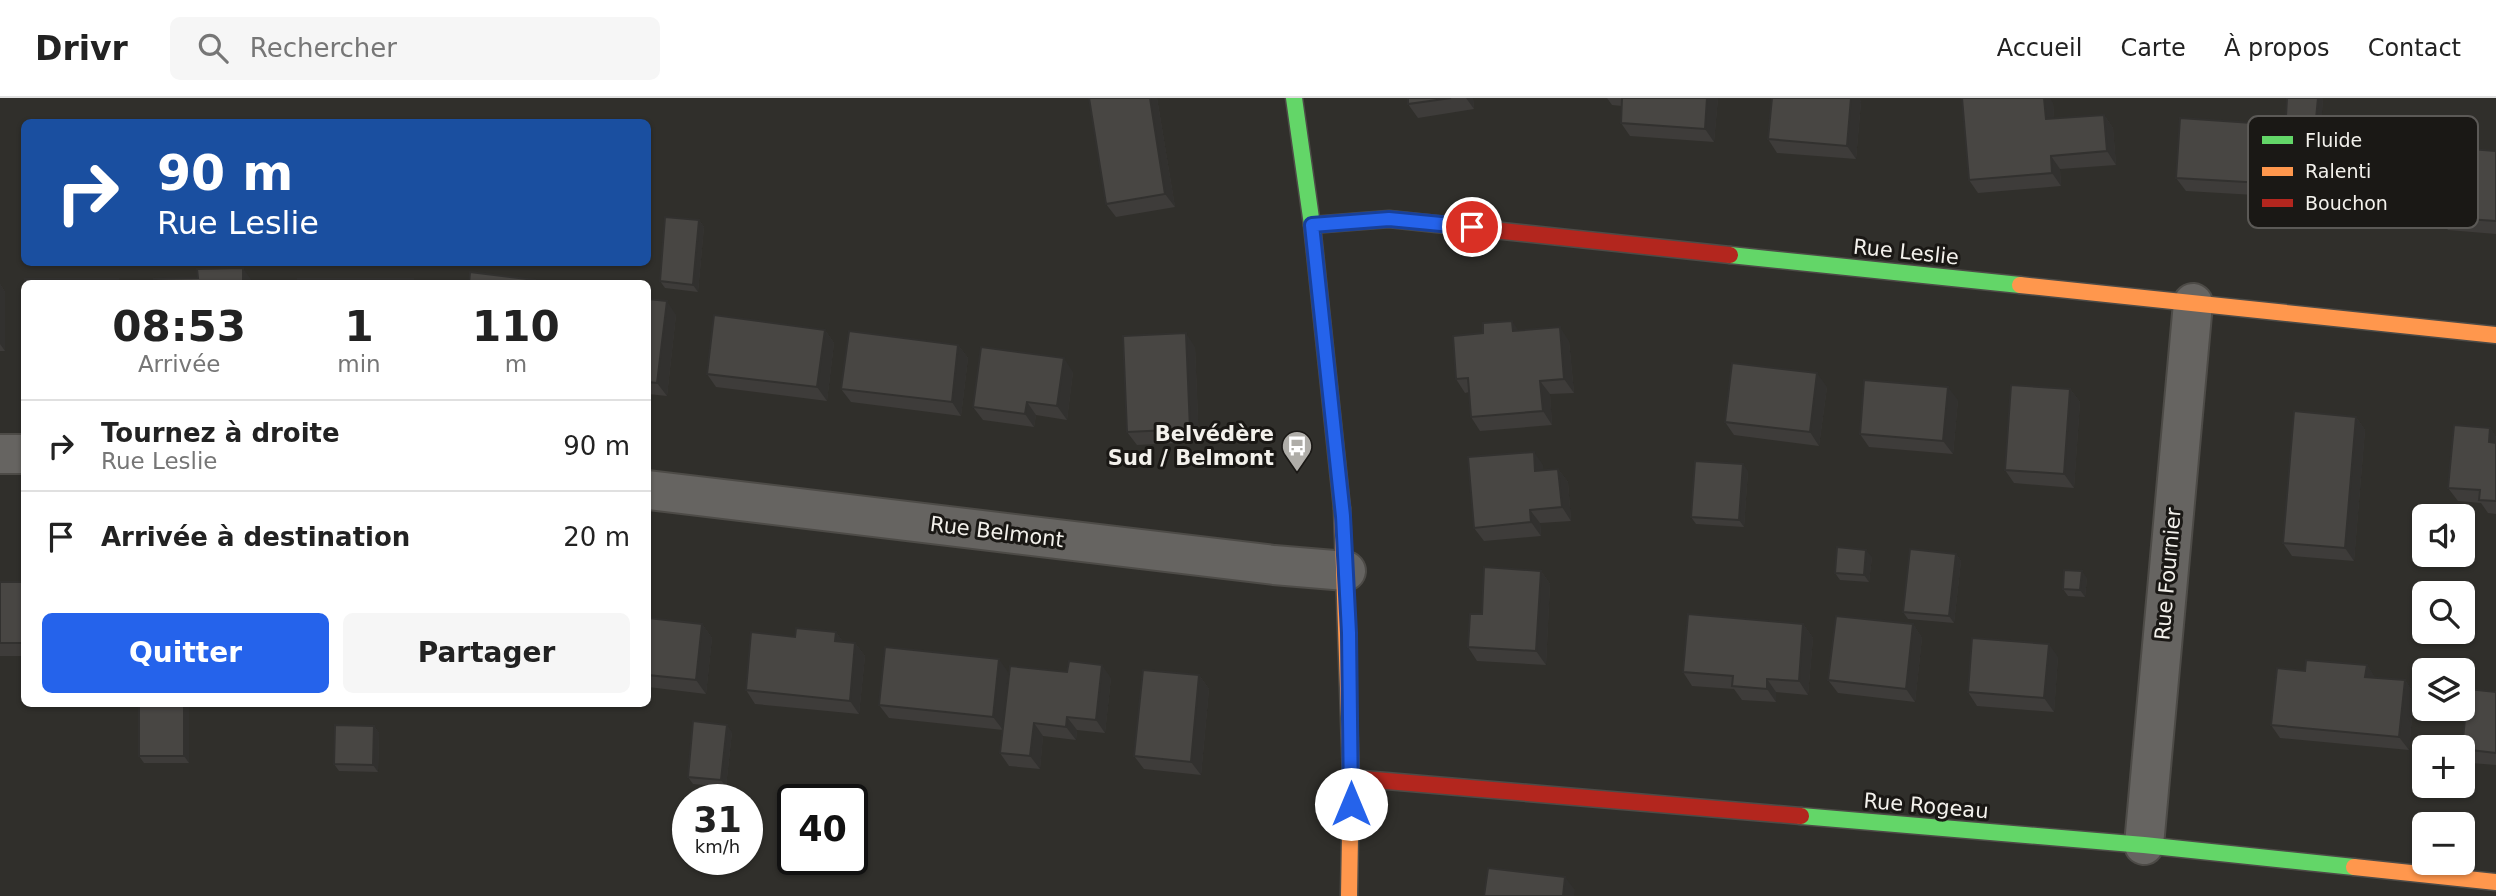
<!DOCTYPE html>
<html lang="fr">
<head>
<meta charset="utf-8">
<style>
	:root { --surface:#fff; --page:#f6f6f6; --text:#222; --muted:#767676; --line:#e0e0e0; --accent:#2563eb }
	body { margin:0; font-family:"DejaVu Sans",sans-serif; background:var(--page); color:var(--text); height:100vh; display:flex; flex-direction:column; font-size:26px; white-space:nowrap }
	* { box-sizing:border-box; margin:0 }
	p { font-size:23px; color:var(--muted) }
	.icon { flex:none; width:38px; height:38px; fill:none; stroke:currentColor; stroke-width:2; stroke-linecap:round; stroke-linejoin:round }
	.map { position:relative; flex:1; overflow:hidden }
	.panel { position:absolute; left:21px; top:182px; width:630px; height:427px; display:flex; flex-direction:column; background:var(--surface); border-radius:10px; box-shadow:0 2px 5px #0004 }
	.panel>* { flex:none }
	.guide { position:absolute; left:21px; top:21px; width:630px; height:147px; border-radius:10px; box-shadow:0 2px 5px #0004; background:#1a4fa0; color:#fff; overflow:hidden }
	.buttons { position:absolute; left:2412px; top:406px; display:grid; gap:14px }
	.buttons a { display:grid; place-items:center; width:63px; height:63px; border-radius:10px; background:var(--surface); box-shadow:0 2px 5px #0004; font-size:35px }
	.speed { position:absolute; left:672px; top:686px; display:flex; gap:14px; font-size:35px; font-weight:700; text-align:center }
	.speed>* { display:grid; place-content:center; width:91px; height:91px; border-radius:50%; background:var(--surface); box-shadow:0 2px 5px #0004; line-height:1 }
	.speed small { font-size:18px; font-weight:400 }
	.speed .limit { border:4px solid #111; border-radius:10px; background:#fff; color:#111 }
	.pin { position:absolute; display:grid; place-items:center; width:60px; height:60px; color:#fff; margin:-30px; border:4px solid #fff; border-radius:50%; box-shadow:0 2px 7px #0007 }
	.me { position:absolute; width:77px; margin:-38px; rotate:0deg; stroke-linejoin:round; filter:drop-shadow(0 0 5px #0008) }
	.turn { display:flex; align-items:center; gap:24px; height:147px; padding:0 21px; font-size:32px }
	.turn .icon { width:91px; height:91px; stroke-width:2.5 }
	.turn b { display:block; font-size:49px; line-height:60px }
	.eta { display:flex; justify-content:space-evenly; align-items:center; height:119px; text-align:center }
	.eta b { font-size:42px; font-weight:600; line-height:49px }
	.button { display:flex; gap:14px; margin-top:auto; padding:14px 21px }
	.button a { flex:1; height:80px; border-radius:10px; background:var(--accent); color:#fff; font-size:28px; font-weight:600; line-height:80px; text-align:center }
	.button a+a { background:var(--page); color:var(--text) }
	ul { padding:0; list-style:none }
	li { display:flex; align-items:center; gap:21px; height:91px; padding:0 21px; border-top:2px solid var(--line) }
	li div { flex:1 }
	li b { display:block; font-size:26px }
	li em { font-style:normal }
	header { display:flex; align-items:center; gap:42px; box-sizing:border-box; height:98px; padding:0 35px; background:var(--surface); border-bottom:2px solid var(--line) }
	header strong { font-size:33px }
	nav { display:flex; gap:38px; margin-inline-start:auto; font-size:24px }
	.search { width:490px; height:63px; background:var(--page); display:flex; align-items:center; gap:18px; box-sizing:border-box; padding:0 24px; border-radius:10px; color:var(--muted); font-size:26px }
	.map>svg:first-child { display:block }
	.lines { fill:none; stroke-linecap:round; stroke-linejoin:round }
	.street-casing { stroke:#4d4b47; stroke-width:42 }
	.fast-casing { stroke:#4d4b47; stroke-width:19 }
	.slow-casing { stroke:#4d4b47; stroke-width:19 }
	.jam-casing { stroke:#4d4b47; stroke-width:19 }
	.street { stroke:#666461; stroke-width:38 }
	.fast { stroke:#63d668; stroke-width:16 }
	.slow { stroke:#ff974d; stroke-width:16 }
	.jam { stroke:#b3261e; stroke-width:16 }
	.wall { fill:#3e3c3a }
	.shaded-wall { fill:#32312f }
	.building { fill:#484643; stroke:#32312f; stroke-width:2 }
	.route-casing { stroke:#184099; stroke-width:18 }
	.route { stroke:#2563eb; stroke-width:12 }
	.labels { text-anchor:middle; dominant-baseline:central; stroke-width:6; stroke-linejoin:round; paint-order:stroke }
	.street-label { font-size:21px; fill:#f3f1ec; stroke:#1a1815 }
	.poi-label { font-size:21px; font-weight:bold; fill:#f3f1ec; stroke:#1a1815; text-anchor:end }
	.key { fill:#1a1815; stroke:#5b5956; stroke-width:2 }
	.key-label { font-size:19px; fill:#f3f1ec }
</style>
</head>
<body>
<header>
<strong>Drivr</strong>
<div class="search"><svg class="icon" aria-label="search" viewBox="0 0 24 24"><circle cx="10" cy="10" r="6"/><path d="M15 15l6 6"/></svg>Rechercher</div>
<nav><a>Accueil</a><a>Carte</a><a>À propos</a><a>Contact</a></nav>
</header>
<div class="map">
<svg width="2496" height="798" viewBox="0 0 2496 798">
	<rect width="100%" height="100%" fill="#302f2b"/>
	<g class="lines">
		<!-- street casing -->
		<g class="street-casing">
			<path id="street" d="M 0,356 L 24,356
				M 648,392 L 1274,467 L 1346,473
				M 2144,747 L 2193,205"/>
		</g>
		<!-- fast casing -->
		<g class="fast-casing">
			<path id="fast" d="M 1294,0 L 1312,127 L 1342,410
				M 1730,157 L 2020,187
				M 1801,718 L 2144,747 L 2354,769"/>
		</g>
		<!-- slow casing -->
		<g class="slow-casing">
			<path id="slow" d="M 2020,187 L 2496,237
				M 1342,410 L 1351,680 L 1349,798
				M 2354,769 L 2496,784"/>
		</g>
		<!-- jam casing -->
		<g class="jam-casing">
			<path id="jam" d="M 1312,127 L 1389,121 L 1730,157
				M 1351,680 L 1801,718"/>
		</g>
		<!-- street -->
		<use href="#street" class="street"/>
		<!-- fast -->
		<use href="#fast" class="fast"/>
		<!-- slow -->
		<use href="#slow" class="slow"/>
		<!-- jam -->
		<use href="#jam" class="jam"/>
	</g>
	<!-- wall -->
	<path class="wall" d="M 1157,0 L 1175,109 L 1116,119 L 1106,106 Z
		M 1408,0 L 1473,0 L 1474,11 L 1418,20 L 1408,6 Z
		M 1607,0 L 1718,0 L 1714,44 L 1630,38 L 1621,25 L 1622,8 L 1612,7 Z
		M 1772,0 L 1859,0 L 1861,4 L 1856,61 L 1777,55 L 1768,41 Z
		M 2323,0 L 2321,27 L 2329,27 L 2369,23 L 2379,36 L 2378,41 L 2396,43 L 2405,56 L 2401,118 L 2353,115 L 2353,121 L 2314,118 L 2305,105 L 2305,95 L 2293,94 L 2284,81 L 2290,24 L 2286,18 Z
		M 2053,5 L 2054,20 L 2104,17 L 2113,30 L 2116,67 L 2060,71 L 2061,88 L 1978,95 L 1969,82 Z
		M 2276,39 L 2272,98 L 2186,93 L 2176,80 Z
		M 2496,53 L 2496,136 L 2448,132 L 2438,119 L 2439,113 L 2423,112 L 2414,98 Z
		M 699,122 L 704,129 L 698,194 L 665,190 L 660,183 Z
		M 0,186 L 5,194 L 5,253 L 0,253 Z
		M 648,201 L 676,217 L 667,298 L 648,296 Z
		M 825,232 L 834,245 L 827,303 L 716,289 L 707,276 Z
		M 1519,233 L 1569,243 L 1574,295 L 1550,296 L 1552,327 L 1480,333 L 1471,319 L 1469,294 L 1465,295 L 1456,281 L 1483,235 Z
		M 958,247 L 968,260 L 961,318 L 851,304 L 841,291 Z
		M 1195,249 L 1199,344 L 1137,347 L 1127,334 Z
		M 1073,274 L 1067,322 L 1036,317 L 1034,329 L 983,322 L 973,309 Z
		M 1827,289 L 1819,348 L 1734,337 L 1725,324 Z
		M 2070,291 L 2080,304 L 2074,390 L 2014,385 L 2005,372 Z
		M 1958,302 L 1953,356 L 1869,349 L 1860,336 Z
		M 2356,319 L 2365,332 L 2354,463 L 2292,458 L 2283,445 Z
		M 2490,330 L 2496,339 L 2496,416 L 2488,415 L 2481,405 L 2458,403 L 2448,390 Z
		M 1543,367 L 1543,373 L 1558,371 L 1568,384 L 1571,423 L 1540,425 L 1541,438 L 1484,443 L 1474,430 Z
		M 1748,373 L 1744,429 L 1696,426 L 1691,419 Z
		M 1956,456 L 1961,463 L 1954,525 L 1908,521 L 1903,514 Z
		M 1872,459 L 1869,484 L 1840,482 L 1835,475 Z
		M 1541,473 L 1550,486 L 1546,567 L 1477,563 L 1468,549 L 1482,516 Z
		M 2087,480 L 2085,499 L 2068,498 L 2063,491 Z
		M 0,484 L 24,484 L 24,558 L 0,558 Z
		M 648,520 L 702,526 L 712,540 L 706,596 L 648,589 Z
		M 1803,526 L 1813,540 L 1808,597 L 1776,594 L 1776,604 L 1742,602 L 1734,591 L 1692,588 L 1683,574 Z
		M 1913,526 L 1922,540 L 1915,604 L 1838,595 L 1828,582 Z
		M 836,534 L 843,544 L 855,545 L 865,558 L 859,616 L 755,606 L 746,592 L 795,539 Z
		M 2058,559 L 2054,614 L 1977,608 L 1968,594 Z
		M 2367,567 L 2375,580 L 2405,582 L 2414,596 L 2409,652 L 2280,640 L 2271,627 L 2305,573 Z
		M 1010,568 L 1111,580 L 1105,635 L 1077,632 L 1076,642 L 1043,638 L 1040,671 L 1009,668 L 1000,655 Z
		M 1008,574 L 1003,632 L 889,620 L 879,607 Z
		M 1199,577 L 1209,591 L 1201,677 L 1144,671 L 1134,658 Z
		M 2496,594 L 2496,667 L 2471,665 L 2462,652 L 2462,649 Z
		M 189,606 L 189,665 L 144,665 L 139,658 Z
		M 374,628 L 379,635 L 378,674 L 339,673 L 334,666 Z
		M 732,634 L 726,689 L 693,686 L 688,679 Z"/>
	<!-- shaded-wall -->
	<path class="shaded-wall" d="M 1150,0 L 1157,0 L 1175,109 L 1165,96 Z
		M 1466,0 L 1473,0 L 1474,11 Z
		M 1707,0 L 1718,0 L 1714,44 L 1705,31 Z
		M 1851,0 L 1859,0 L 1861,4 L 1856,61 L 1847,48 Z
		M 2044,0 L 2050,0 L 2053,5 L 2055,34 L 2046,21 Z
		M 2318,0 L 2323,0 L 2321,29 L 2316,21 Z
		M 2104,17 L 2113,30 L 2116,67 L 2107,53 Z
		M 2369,23 L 2379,36 L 2377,54 L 2368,41 Z
		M 2267,26 L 2276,39 L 2272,98 L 2263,85 Z
		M 2396,43 L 2405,56 L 2401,118 L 2391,105 Z
		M 2051,58 L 2060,71 L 2061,88 L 2052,75 Z
		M 2344,102 L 2353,115 L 2353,121 L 2343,107 Z
		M 699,122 L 704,129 L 698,194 L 693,187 Z
		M 243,170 L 252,183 L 252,186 L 243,186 Z
		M 0,186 L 5,194 L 5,253 L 0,246 Z
		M 667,203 L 676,217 L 667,298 L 657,285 Z
		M 1512,223 L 1521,236 L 1513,233 Z
		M 1560,229 L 1569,243 L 1574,295 L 1564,281 Z
		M 825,232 L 834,245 L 827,303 L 817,289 Z
		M 1186,235 L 1195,249 L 1199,344 L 1190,331 Z
		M 958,247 L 968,260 L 961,318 L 952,304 Z
		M 1064,260 L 1073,274 L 1067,322 L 1057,308 Z
		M 1817,275 L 1827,289 L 1819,348 L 1810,334 Z
		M 1540,283 L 1550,296 L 1552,327 L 1543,313 Z
		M 1948,289 L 1958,302 L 1953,356 L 1943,343 Z
		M 2070,291 L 2080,304 L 2074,390 L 2064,376 Z
		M 1027,304 L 1036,317 L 1034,329 L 1025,316 Z
		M 2356,319 L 2365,332 L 2354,463 L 2345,450 Z
		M 2490,330 L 2496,339 L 2496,355 L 2489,344 Z
		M 1534,354 L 1543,367 L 1545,387 L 1535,373 Z
		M 1743,366 L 1748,373 L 1744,429 L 1739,422 Z
		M 1558,371 L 1568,384 L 1571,423 L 1562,409 Z
		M 1530,412 L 1540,425 L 1541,438 L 1531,424 Z
		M 1866,452 L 1872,459 L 1869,484 L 1864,477 Z
		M 1956,456 L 1961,463 L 1954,525 L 1949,518 Z
		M 1541,473 L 1550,486 L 1546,567 L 1536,553 Z
		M 2082,473 L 2087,480 L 2085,499 L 2080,492 Z
		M 702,526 L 712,540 L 706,596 L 696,582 Z
		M 1803,526 L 1813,540 L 1808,597 L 1799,583 Z
		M 1913,526 L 1922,540 L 1915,604 L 1906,591 Z
		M 836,534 L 846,548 L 835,543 Z
		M 855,545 L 865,558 L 859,616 L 850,603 Z
		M 2049,546 L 2058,559 L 2054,614 L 2044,600 Z
		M 999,561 L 1008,574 L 1003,632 L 993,619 Z
		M 1102,567 L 1111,580 L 1105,635 L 1096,622 Z
		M 2367,567 L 2376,581 L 2365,579 Z
		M 1199,577 L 1209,591 L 1201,677 L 1191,664 Z
		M 1767,581 L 1776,594 L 1776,604 L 1767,591 Z
		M 2405,582 L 2414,596 L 2409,652 L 2399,639 Z
		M 184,606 L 189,606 L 189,665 L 184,658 Z
		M 1067,619 L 1077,632 L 1076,642 L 1066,629 Z
		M 1034,625 L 1043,638 L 1040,671 L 1030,658 Z
		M 727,627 L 732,634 L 726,689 L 721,682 Z
		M 374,628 L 379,635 L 378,674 L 373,667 Z
		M 1565,779 L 1575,792 L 1574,798 L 1563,798 Z"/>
	<!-- building -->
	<path class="building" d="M 1089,0 L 1150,0 L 1165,96 L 1106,106 Z
		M 1408,0 L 1451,0 L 1408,6 Z
		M 1622,0 L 1707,0 L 1705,31 L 1621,25 Z
		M 1772,0 L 1851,0 L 1847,48 L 1768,41 Z
		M 1962,0 L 2044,0 L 2046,21 L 2104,17 L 2107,53 L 2051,58 L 2052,75 L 1969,82 Z
		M 2287,0 L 2318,0 L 2316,21 L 2286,18 Z
		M 2180,20 L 2267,26 L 2263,85 L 2176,80 Z
		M 2418,47 L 2496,53 L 2496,123 L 2438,119 L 2440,100 L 2414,98 Z
		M 665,119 L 699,122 L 693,187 L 660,183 Z
		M 243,170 L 243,186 L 154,186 L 154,181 L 198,180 L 197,171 Z
		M 470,174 L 535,182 L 535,186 L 469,186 Z
		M 25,181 L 118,181 L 118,186 L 25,186 Z
		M 298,181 L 413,181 L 413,186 L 298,186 Z
		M 648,201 L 667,203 L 657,285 L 648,284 Z
		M 714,217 L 825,232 L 817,289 L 707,276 Z
		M 1512,223 L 1513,233 L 1560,229 L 1564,281 L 1540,283 L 1543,313 L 1471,319 L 1468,280 L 1456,281 L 1453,238 L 1483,235 L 1483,225 Z
		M 849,233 L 958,247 L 952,304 L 841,291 Z
		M 1186,235 L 1190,331 L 1127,334 L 1123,238 Z
		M 981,249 L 1064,260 L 1057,308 L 1027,304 L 1025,316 L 973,309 Z
		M 1732,265 L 1817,275 L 1810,334 L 1725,324 Z
		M 1864,282 L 1948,289 L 1943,343 L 1860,336 Z
		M 2011,287 L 2070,291 L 2064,376 L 2005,372 Z
		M 2294,313 L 2356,319 L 2345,450 L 2283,445 Z
		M 2454,327 L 2490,330 L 2489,344 L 2496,345 L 2496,403 L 2479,402 L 2480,392 L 2448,390 Z
		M 1534,354 L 1535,373 L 1558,371 L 1562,409 L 1530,412 L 1531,424 L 1474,430 L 1468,359 Z
		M 1695,363 L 1743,366 L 1739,422 L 1691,419 Z
		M 1837,449 L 1866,452 L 1864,477 L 1835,475 Z
		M 1910,451 L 1956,456 L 1949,518 L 1903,514 Z
		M 1484,469 L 1541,473 L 1536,553 L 1468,549 L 1470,516 L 1482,516 Z
		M 2064,472 L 2082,473 L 2080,492 L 2063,491 Z
		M 0,484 L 24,484 L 24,545 L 0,545 Z
		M 1688,516 L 1803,526 L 1799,583 L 1767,581 L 1767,591 L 1732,588 L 1733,578 L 1683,574 Z
		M 1836,518 L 1913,526 L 1906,591 L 1828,582 Z
		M 648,520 L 702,526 L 696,582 L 648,577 Z
		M 796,530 L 836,534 L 835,543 L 855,545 L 850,603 L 746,592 L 751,534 L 795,539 Z
		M 1972,540 L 2049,546 L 2044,600 L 1968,594 Z
		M 885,549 L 999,561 L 993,619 L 879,607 Z
		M 2306,562 L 2367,567 L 2365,579 L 2405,582 L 2399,639 L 2271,627 L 2277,570 L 2305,573 Z
		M 1069,563 L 1102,567 L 1096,622 L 1067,619 L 1066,629 L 1034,625 L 1030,658 L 1000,655 L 1010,568 L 1067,574 Z
		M 1143,572 L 1199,577 L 1191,664 L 1134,658 Z
		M 2468,591 L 2496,594 L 2496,655 L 2462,651 Z
		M 139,606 L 184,606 L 184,658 L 139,658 Z
		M 693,623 L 727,627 L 721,682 L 688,679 Z
		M 335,627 L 374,628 L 373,667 L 334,666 Z
		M 1488,770 L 1565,779 L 1563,798 L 1484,798 Z"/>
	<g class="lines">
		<!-- route casing -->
		<g class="route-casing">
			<path id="route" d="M 1351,706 L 1349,535 L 1343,418 L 1312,127 L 1389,121 L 1472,129"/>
		</g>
		<!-- route -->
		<use href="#route" class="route"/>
	</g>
	<!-- icons -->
	<defs>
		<g id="bus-pin" transform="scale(1.575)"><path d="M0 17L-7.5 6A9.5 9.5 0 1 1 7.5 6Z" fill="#afada8" stroke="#1a1815"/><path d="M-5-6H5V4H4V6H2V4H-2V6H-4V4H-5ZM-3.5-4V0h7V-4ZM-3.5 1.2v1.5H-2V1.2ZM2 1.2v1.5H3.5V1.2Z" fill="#fff"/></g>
	</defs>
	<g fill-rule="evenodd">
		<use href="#bus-pin" x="1297" y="348"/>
	</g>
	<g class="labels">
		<!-- street labels -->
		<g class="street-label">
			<text transform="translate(1906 154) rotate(6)">Rue Leslie</text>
			<text transform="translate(997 434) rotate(7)">Rue Belmont</text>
			<text transform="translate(2168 476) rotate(-85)">Rue Fournier</text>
			<text transform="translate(1926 708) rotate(5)">Rue Rogeau</text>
		</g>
		<!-- poi labels -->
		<g class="poi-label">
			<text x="1274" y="336">Belvédère<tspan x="1274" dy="24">Sud / Belmont</tspan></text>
		</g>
	</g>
	<!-- legend -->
	<rect x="2248" y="18" width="230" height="112" rx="10" class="key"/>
	<rect x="2262" y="38" width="31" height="8" fill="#63d668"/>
	<rect x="2262" y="69" width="31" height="9" fill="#ff974d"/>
	<rect x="2262" y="101" width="31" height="8" fill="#b3261e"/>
	<g class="key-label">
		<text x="2305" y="49">Fluide</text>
		<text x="2305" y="80">Ralenti</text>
		<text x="2305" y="112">Bouchon</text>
	</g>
</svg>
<div class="buttons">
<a><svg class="icon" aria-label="sound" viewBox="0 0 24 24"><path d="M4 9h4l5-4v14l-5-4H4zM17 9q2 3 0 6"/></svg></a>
<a><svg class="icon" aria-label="search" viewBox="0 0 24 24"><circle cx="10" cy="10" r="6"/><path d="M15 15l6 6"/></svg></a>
<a><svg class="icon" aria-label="layers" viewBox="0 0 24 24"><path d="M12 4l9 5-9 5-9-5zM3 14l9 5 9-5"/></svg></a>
<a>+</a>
<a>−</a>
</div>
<div class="speed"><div>31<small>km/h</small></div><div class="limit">40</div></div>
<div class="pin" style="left:1472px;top:129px;background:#d93025"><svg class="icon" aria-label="arrive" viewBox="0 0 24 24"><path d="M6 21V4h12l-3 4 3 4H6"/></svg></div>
<svg class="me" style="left:1351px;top:706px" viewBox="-20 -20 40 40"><circle r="19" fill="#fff"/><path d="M0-13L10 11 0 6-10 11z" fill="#2563eb"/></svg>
<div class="guide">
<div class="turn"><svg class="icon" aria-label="right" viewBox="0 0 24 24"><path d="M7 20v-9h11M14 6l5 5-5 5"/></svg><div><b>90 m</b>Rue Leslie</div></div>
</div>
<section class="panel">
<div class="eta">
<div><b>08:53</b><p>Arrivée</p></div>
<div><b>1</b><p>min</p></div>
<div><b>110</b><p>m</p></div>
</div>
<ul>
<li><svg class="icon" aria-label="right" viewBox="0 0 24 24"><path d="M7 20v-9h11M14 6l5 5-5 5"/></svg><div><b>Tournez à droite</b><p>Rue Leslie</p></div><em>90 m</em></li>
<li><svg class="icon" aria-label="arrive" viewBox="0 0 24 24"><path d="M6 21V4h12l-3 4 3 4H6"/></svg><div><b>Arrivée à destination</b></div><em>20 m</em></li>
</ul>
<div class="button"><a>Quitter</a><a>Partager</a></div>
</section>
</div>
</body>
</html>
